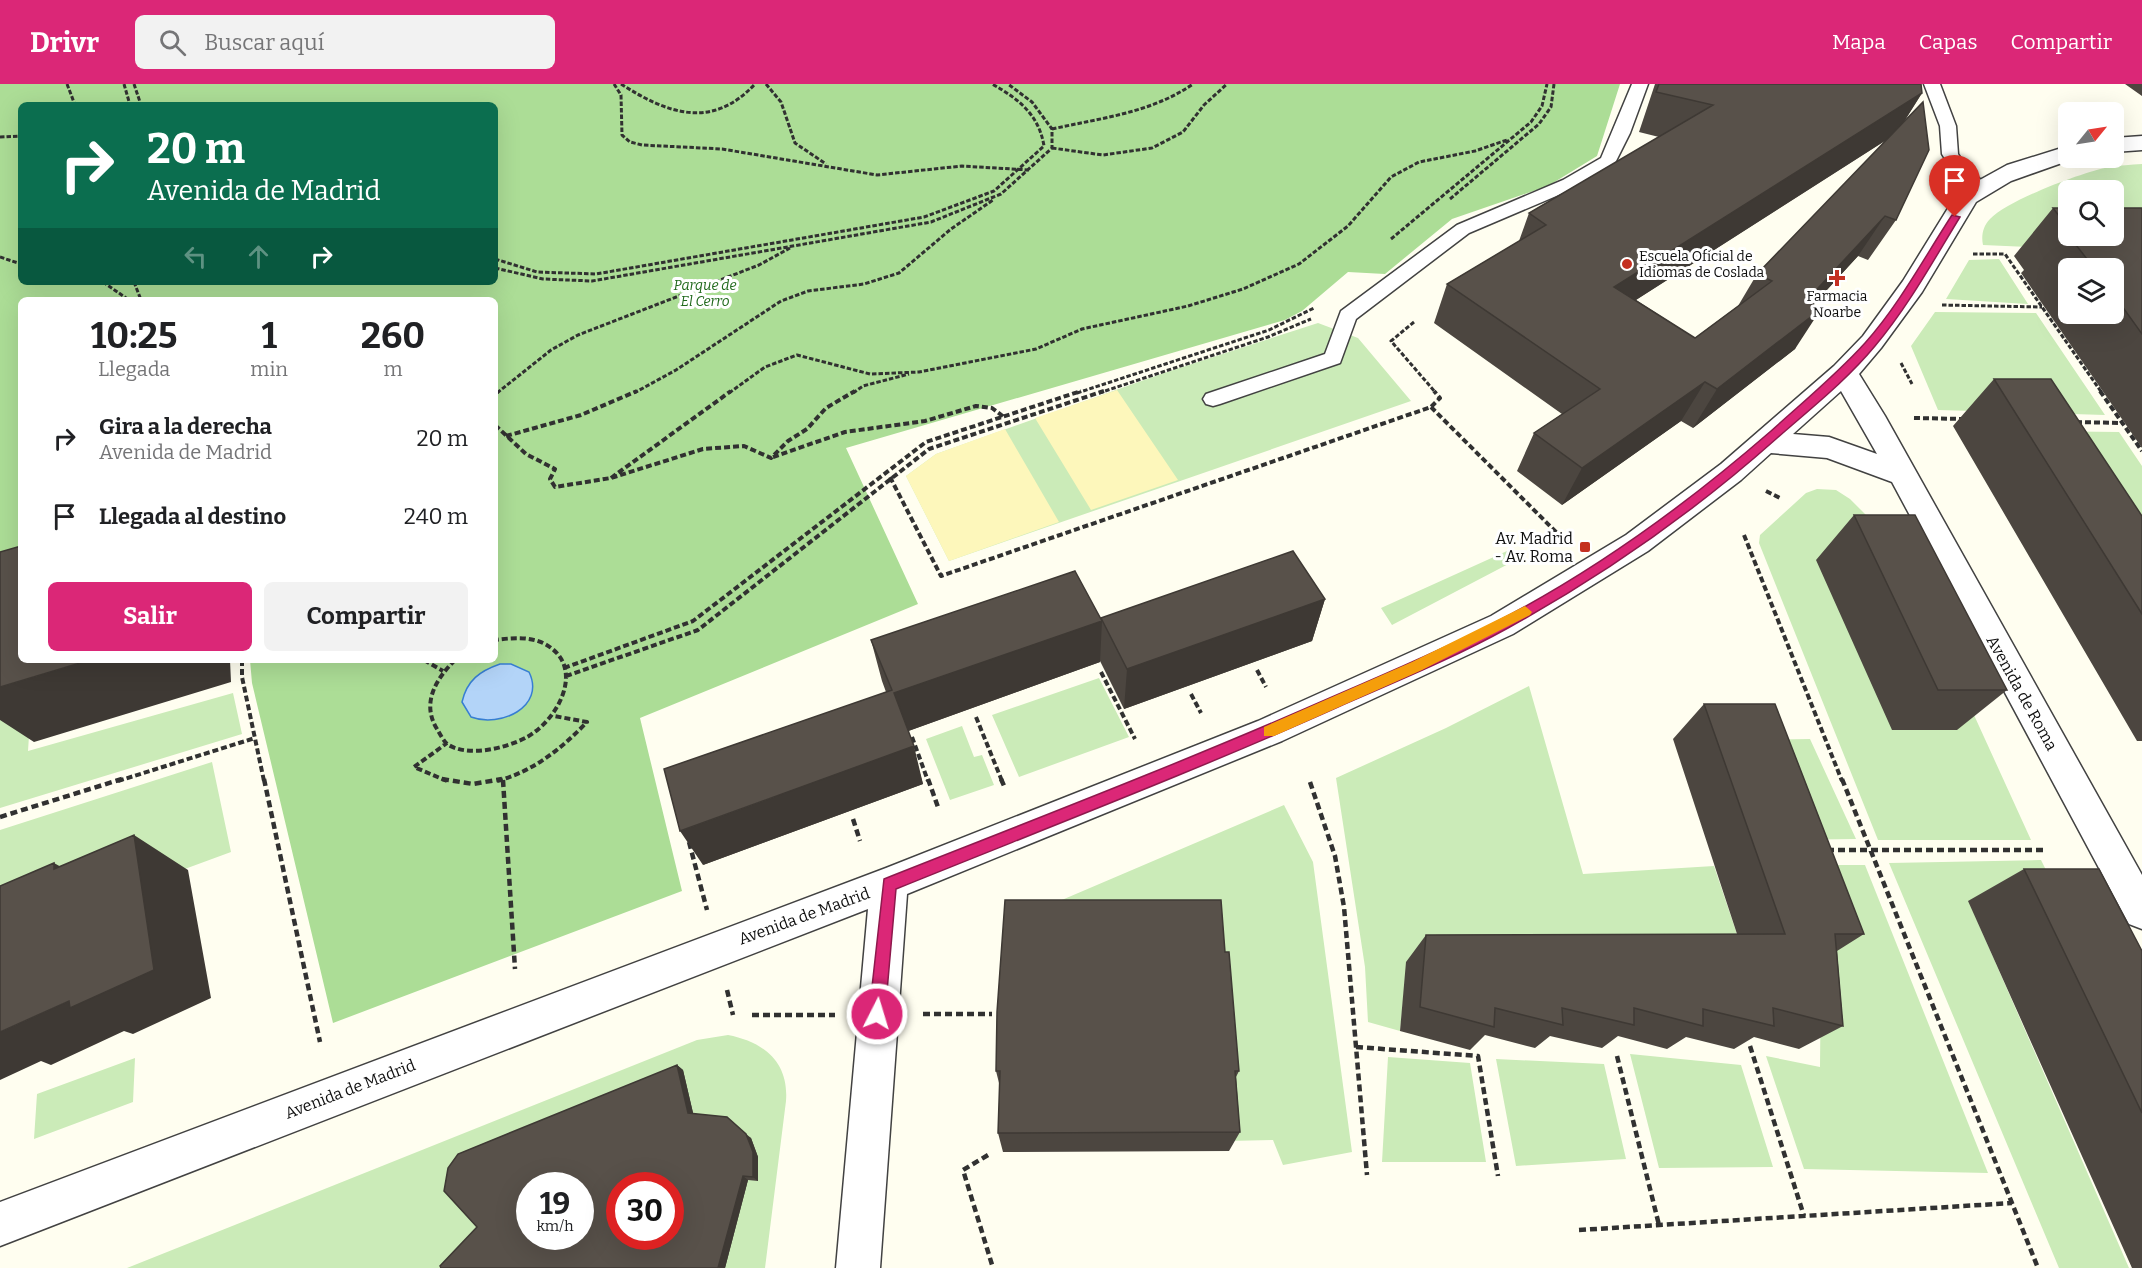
<!DOCTYPE html>
<html lang="es">
<head>
<meta charset="utf-8">
<style>
	:root { --surface:#fff; --page:#f2f2f2; --text:#202124; --muted:#757577; --accent:#db2777 }
	body { margin:0; font-family:Bitter,serif; background:var(--page); color:var(--text); height:100vh; display:flex; flex-direction:column; font-size:22px; white-space:nowrap }
	* { box-sizing:border-box; margin:0 }
	p { font-size:20px; color:var(--muted) }
	.icon { flex:none; width:33px; height:33px; fill:none; stroke:currentColor; stroke-width:2; stroke-linecap:round; stroke-linejoin:round }
	.map { position:relative; flex:1; overflow:hidden }
	.drawer { position:absolute; left:18px; top:213px; width:480px; height:366px; display:flex; flex-direction:column; background:var(--surface); border-radius:9px; box-shadow:0 6px 24px #0002 }
	.drawer>* { flex:none }
	.guide { position:absolute; left:18px; top:18px; width:480px; height:183px; border-radius:9px; box-shadow:0 6px 24px #0002; background:#0b6e4f; color:#fff; overflow:hidden }
	.needle { width:39px; rotate:60deg }
	.tools { position:absolute; left:2058px; top:18px; display:grid; gap:12px }
	.tools a { display:grid; place-items:center; width:66px; height:66px; border-radius:9px; background:var(--surface); box-shadow:0 6px 24px #0002; font-size:30px }
	.speed { position:absolute; left:516px; top:1088px; display:flex; gap:12px; font-size:30px; font-weight:700; text-align:center }
	.speed>* { display:grid; place-content:center; width:78px; height:78px; border-radius:50%; background:var(--surface); box-shadow:0 6px 24px #0002; line-height:1 }
	.speed small { font-size:15px; font-weight:400 }
	.speed .limit { border:9px solid #d22; background:#fff; color:#111 }
	.pin { position:absolute; display:grid; place-items:center; width:51px; height:51px; color:#fff; margin:-62px -26px; border-radius:50% 50% 50% 0; rotate:-45deg; box-shadow:0 0 6px #0007 }
	.pin .icon { rotate:45deg }
	.me { position:absolute; width:66px; margin:-33px; rotate:5deg; stroke-linejoin:round; filter:drop-shadow(0 0 4px #0008) }
	.turn { display:flex; align-items:center; gap:21px; height:126px; padding:0 30px; font-size:27px }
	.turn .icon { width:78px; height:78px; stroke-width:2.5 }
	.turn b { display:block; font-size:42px; line-height:51px }
	.lanes { display:flex; align-items:center; height:57px; padding:0 30px; background:#0003; justify-content:center; gap:30px; direction:ltr }
	.lanes .off { opacity:.35 }
	.eta { display:flex; justify-content:space-evenly; align-items:center; height:102px; text-align:center }
	.eta b { font-size:36px; font-weight:700; line-height:42px }
	.primary-button { display:flex; gap:12px; margin-top:auto; padding:12px 30px }
	.primary-button a { flex:1; height:69px; border-radius:9px; background:var(--accent); color:#fff; font-size:24px; font-weight:700; line-height:69px; text-align:center }
	.primary-button a+a { background:var(--page); color:var(--text) }
	ul { padding:0; list-style:none }
	li { display:flex; align-items:center; gap:18px; height:78px; padding:0 30px }
	li div { flex:1 }
	li b { display:block; font-size:22px }
	li em { font-style:normal }
	header { display:flex; align-items:center; gap:36px; box-sizing:border-box; height:84px; padding:0 30px; background:var(--accent); color:#fff }
	header strong { font-size:28px }
	nav { display:flex; gap:33px; margin-inline-start:auto; font-size:21px }
	.search { width:420px; height:54px; background:var(--page); display:flex; align-items:center; gap:15px; box-sizing:border-box; padding:0 21px; border-radius:9px; color:var(--muted); font-size:22px }
	.map>svg:first-child { display:block }
	.green { fill:#cbebb8; fill-rule:evenodd }
	.forest { fill:#acdd96; fill-rule:evenodd }
	.sand { fill:#fdf7bb }
	.water { fill:#b3d4f8; stroke:#377ed2; stroke-width:1.5 }
	.lines { fill:none; stroke-linecap:round; stroke-linejoin:round }
	.service-casing { stroke:#424242; stroke-width:3 }
	.minor-casing { stroke:#424242; stroke-width:3 }
	.path-far2 { stroke:#313131; stroke-width:3; stroke-dasharray:4.5 2; stroke-linecap:butt }
	.path-far1 { stroke:#313131; stroke-width:4; stroke-dasharray:6 3; stroke-linecap:butt }
	.path { stroke:#313131; stroke-width:4.5; stroke-dasharray:7 4; stroke-linecap:butt }
	.service { fill:#fff; fill-rule:evenodd }
	.minor { fill:#fff; fill-rule:evenodd }
	.wall { fill:#4c4640; fill-rule:evenodd }
	.shaded-wall { fill:#3e3934 }
	.building { fill:#58514a; stroke:#3e3934; stroke-width:1.5; fill-rule:evenodd }
	.route { fill:#db2777; stroke:#8e194d; stroke-width:1.5 }
	.slow { fill:#f59e0b }
	.poi-dot { fill:#c43021; stroke:#fff; stroke-width:2 }
	.labels { text-anchor:middle; dominant-baseline:central; stroke-width:6; stroke-linejoin:round; paint-order:stroke }
	.far-poi-label { font-size:14px; fill:#0f0f0f; stroke:#fff; text-anchor:start }
	.far-park-label { font-size:14px; font-style:italic; fill:#21691c; stroke:#fff }
	.poi-label { font-size:16px; fill:#0f0f0f; stroke:#fff; text-anchor:end }
	.street-label { font-size:16px; fill:#0f0f0f; stroke:#fff }
</style>
</head>
<body>
<header>
<strong>Drivr</strong>
<div class="search"><svg class="icon" aria-label="search" viewBox="0 0 24 24"><circle cx="10" cy="10" r="6"/><path d="M15 15l6 6"/></svg>Buscar aquí</div>
<nav><a>Mapa</a><a>Capas</a><a>Compartir</a></nav>
</header>
<div class="map">
<svg width="2142" height="1184" viewBox="0 0 2142 1184">
	<rect width="100%" height="100%" fill="#fffef0"/>
	<!-- green -->
	<path class="green" d="M 2142,80 L 2142,168 L 1983,161 C 1981,152 1983,142 1990,135 C 2008,116 2083,88 2109,83 C 2120,81 2131,81 2142,80 ZM 2068,106 L 2114,106 L 2114,152 L 2068,152 Z
		M 1999,175 L 2028,220 L 1946,215 L 1969,176 Z
		M 1935,228 L 2036,229 L 2105,331 L 1938,326 L 1911,262 Z
		M 1318,239 L 1358,254 L 1411,317 L 949,477 L 906,392 L 936,370 L 1161,290 Z
		M 2023,347 L 2119,348 L 2142,382 L 2142,545 Z
		M 1817,405 L 1836,406 L 1850,415 L 1879,444 L 1953,585 L 2031,756 L 1878,756 L 1759,459 L 1760,451 L 1806,409 Z
		M 1507,467 L 1516,476 L 1392,541 L 1381,524 Z
		M 0,493 L 21,576 L 34,576 L 28,667 L 233,609 L 242,650 L 0,724 Z
		M 1099,594 L 1129,653 L 1019,693 L 992,631 Z
		M 1529,602 L 1583,790 L 1714,782 L 1746,877 L 1407,878 L 1400,947 L 1368,938 L 1365,883 L 1336,694 L 1446,644 Z
		M 962,642 L 974,673 L 982,671 L 994,701 L 950,716 L 926,655 Z
		M 1810,655 L 1856,755 L 1776,756 L 1740,656 Z
		M 212,678 L 231,768 L 0,853 L 0,746 Z
		M 1284,721 L 1313,778 L 1352,1068 L 1283,1081 L 1273,1056 L 1228,1057 L 1036,827 Z
		M 2041,776 L 2062,818 L 1969,818 L 2129,1184 L 2059,1184 L 1889,779 Z
		M 1785,781 L 1865,781 L 1988,1089 L 1804,1085 L 1766,972 L 1820,983 L 1821,877 Z
		M 728,951 C 764,958 789,978 786,1017 L 765,1184 L 127,1184 L 697,956 ZM 530,1101 L 580,1101 L 580,1152 L 530,1152 ZM 620,1101 L 670,1101 L 670,1152 L 620,1152 Z
		M 1630,970 L 1741,981 L 1773,1083 L 1659,1084 Z
		M 1388,973 L 1470,979 L 1486,1078 L 1382,1078 Z
		M 135,974 L 133,1018 L 34,1055 L 37,1010 Z
		M 1496,975 L 1604,980 L 1626,1075 L 1516,1082 Z"/>
	<!-- forest -->
	<path class="forest" d="M 0,0 L 1620,0 L 1597,72 L 1548,102 L 1452,135 L 1385,190 L 1348,188 L 1302,227 L 1285,236 L 846,364 L 918,520 L 640,634 L 682,807 L 333,939 L 252,599 L 250,576 L 495,576 L 495,216 L 21,216 L 21,489 L 0,493 ZM 21,21 L 495,21 L 495,198 L 21,198 Z"/>
	<!-- sand -->
	<path class="sand" d="M 1117,306 L 1178,396 L 1091,426 L 1035,334 Z
		M 1005,345 L 1059,438 L 949,477 L 906,392 L 936,370 Z"/>
	<!-- water -->
	<path class="water" d="M 500,580 L 511,580 L 529,588 C 546,623 500,644 471,633 L 462,618 C 467,596 480,587 500,580 Z"/>
	<g class="lines">
		<!-- service casing -->
		<g class="service-casing">
			<path id="service" d="M 1632,0 L 1648,0 L 1630,49 L 1614,81 L 1575,104 L 1469,149 L 1356,235 L 1340,279 L 1220,320 L 1213,322 L 1206,320 L 1203,315 L 1206,310 L 1325,270 L 1341,227 L 1457,141 L 1563,96 L 1601,74 Z
				M 1924,0 L 1940,0 L 1956,42 L 1958,70 L 1967,84 L 1989,103 L 1986,107 L 1974,107 L 1955,91 L 1942,70 L 1940,42 Z"/>
		</g>
		<!-- minor casing -->
		<g class="minor-casing">
			<path id="minor" d="M 2142,52 L 2142,66 L 2114,68 L 2114,54 Z
				M 2068,62 L 2068,74 L 2076,74 L 2011,97 L 1976,118 L 1922,208 L 1881,264 L 1859,290 L 1885,332 L 2142,791 L 2142,845 L 2129,840 L 1892,398 L 1827,374 L 1771,369 L 1741,396 L 1648,467 L 1513,550 L 1282,657 L 907,810 L 880,1184 L 836,1184 L 868,825 L 0,1162 L 0,1118 L 886,784 L 1258,637 L 1491,532 L 1626,451 L 1721,380 L 1834,282 L 1863,252 L 1903,197 L 1958,108 L 2007,81 ZM 1841,307 L 1877,370 L 1829,353 L 1793,350 Z"/>
		</g>
		<!-- path-far2 -->
		<path class="path-far2" d="M 67,0 L 75,21
			M 124,0 L 130,21
			M 134,0 L 141,21
			M 614,0 L 621,11 L 622,51 L 630,58 L 642,61 L 722,65 L 877,91 L 962,82 L 1030,86
			M 621,0 C 668,30 712,46 755,0
			M 766,0 L 781,18 L 795,59 L 826,80
			M 1052,45 C 1101,34 1151,29 1193,0
			M 0,53 L 21,52
			M 1052,64 L 1103,71 L 1152,64 L 1183,48 L 1204,21 L 1227,0
			M 1450,115 L 1539,40 L 1551,23 L 1554,0
			M 1391,155 L 1531,38 L 1542,22 L 1547,0
			M 1973,170 L 2005,170 L 2102,309
			M 0,173 L 21,180
			M 495,175 L 537,188 L 596,190 L 924,133 L 994,107 L 1044,62 C 1039,31 1019,15 992,0
			M 495,184 L 543,195 L 592,197 L 931,138 L 1001,110 L 1052,64 L 1052,45 L 1032,18 L 1008,0
			M 103,198 L 129,216
			M 134,198 L 141,216
			M 1942,221 L 2042,223
			M 1414,238 L 1391,257 L 1436,309
			M 1901,279 L 1912,300
			M 497,309 L 551,266 L 578,251 L 759,181 L 790,164
			M 634,309 L 676,286 L 781,217 L 808,207 L 864,200 L 899,189 L 951,145 L 993,116
			M 729,309 L 765,283 L 797,271 L 870,290 L 919,288 L 1036,265 L 1082,245 L 1188,222 L 1243,205 L 1299,180 L 1348,142 L 1391,93 L 1419,78 L 1475,67 L 1507,56
			M 853,309 L 863,302 L 909,290
			M 1077,309 L 1269,246 L 1314,224
			M 1099,309 L 1268,253 L 1311,235"/>
		<!-- path-far1 -->
		<path class="path-far1" d="M 2100,307 L 2142,367
			M 495,310 L 498,307
			M 1431,323 L 1566,458
			M 1914,334 L 1963,335
			M 2076,338 L 2122,339
			M 495,341 L 526,370 L 555,385 L 550,395 L 555,403 L 611,394 L 703,365 L 744,362 L 771,374 L 788,357 L 807,345 L 826,324 L 855,307
			M 506,352 L 581,331 L 637,307
			M 773,373 L 845,348 L 925,337 L 976,322 L 992,324 L 1004,333
			M 890,393 L 941,492 L 1431,323 L 1440,314 L 1434,307
			M 611,394 L 731,307
			M 1766,407 L 1780,414
			M 1744,451 L 1842,697
			M 242,576 L 242,593 L 264,697
			M 424,576 L 443,587
			M 455,576 C 436,595 421,619 437,645 C 440,650 443,656 447,660 C 468,674 507,664 527,653 C 558,636 587,583 545,560 C 530,552 511,554 495,556
			M 564,584 L 693,537 L 926,358 L 1081,307
			M 1257,586 L 1266,603
			M 1101,588 L 1135,655
			M 566,592 L 698,546 L 929,365 L 1104,307
			M 1191,610 L 1201,629
			M 976,633 L 1002,697
			M 912,653 L 928,697
			M 118,697 L 255,654
			M 447,697 L 414,683 L 447,659
			M 497,697 C 534,687 561,665 587,638 L 554,632"/>
		<!-- path -->
		<path class="path" d="M 264,695 L 320,958
			M 442,695 L 473,700 L 502,695
			M 928,695 L 939,726
			M 1001,695 L 1005,704
			M 1842,695 L 2038,1184
			M 503,696 L 515,885
			M 1310,698 L 1335,772 L 1344,823 L 1367,1091
			M 0,733 L 122,695
			M 853,735 L 860,757
			M 689,758 L 707,826
			M 1827,766 L 2045,766
			M 727,906 L 733,931
			M 923,930 L 992,930
			M 752,931 L 835,931
			M 1750,962 L 1804,1132
			M 1356,963 L 1478,972 L 1498,1092
			M 1617,972 L 1659,1141
			M 988,1071 L 963,1086 L 993,1184
			M 1579,1146 L 2012,1119"/>
		<!-- service -->
		<use href="#service" class="service"/>
		<!-- minor -->
		<use href="#minor" class="minor"/>
	</g>
	<!-- wall -->
	<path class="wall" d="M 1655,0 L 1921,0 L 1922,9 L 1903,39 L 1896,136 L 1868,176 L 1858,172 L 1813,221 L 1795,265 L 1693,344 L 1681,337 L 1562,421 L 1517,387 L 1534,349 L 1562,330 L 1434,239 L 1447,200 L 1519,157 L 1529,129 L 1659,53 L 1639,48 ZM 1888,55 L 1757,190 L 1738,222 L 1695,254 L 1636,216 Z
		M 2125,0 L 2142,0 L 2142,12 Z
		M 2053,124 L 2068,124 L 2068,152 L 2114,152 L 2142,124 L 2142,364 L 2021,189 L 2024,186 L 2014,172 ZM 2068,184 L 2114,184 L 2114,230 L 2068,230 Z
		M 1994,295 L 2142,432 L 2142,657 L 2137,657 L 1953,342 Z
		M 1854,431 L 2007,606 L 1957,646 L 1892,646 L 1816,476 Z
		M 1325,515 L 1312,557 L 1124,625 L 1100,577 L 1100,578 L 908,647 L 923,700 L 703,781 L 886,608 L 882,597 L 871,556 Z
		M 1704,620 L 1864,850 L 1837,867 L 1843,942 L 1799,965 L 1754,953 L 1734,965 L 1686,953 L 1667,965 L 1618,952 L 1602,964 L 1550,952 L 1535,964 L 1485,951 L 1470,966 L 1400,947 L 1406,878 L 1426,851 L 1737,850 L 1673,655 Z
		M 2024,785 L 2142,867 L 2142,1184 L 2132,1184 L 1968,817 Z
		M 1225,868 L 1239,987 L 1236,993 L 1240,1048 L 1229,1067 L 1003,1068 L 998,1049 L 1000,1003 L 996,987 Z
		M 677,981 L 683,986 L 693,1029 L 751,1054 L 758,1073 L 758,1097 L 748,1096 L 725,1184 Z"/>
	<!-- shaded-wall -->
	<path class="shaded-wall" d="M 1922,9 L 1897,49 L 1595,242 L 1614,203 Z
		M 1885,132 L 1858,172 L 1782,255 L 1821,225 L 1795,265 L 1693,344 L 1717,305 L 1806,217 Z
		M 1705,298 L 1681,337 L 1562,421 L 1582,384 Z
		M 1325,515 L 1312,557 L 1124,625 L 1127,585 Z
		M 1102,537 L 1100,578 L 903,649 L 894,609 Z
		M 90,576 L 230,576 L 231,598 L 34,658 L 0,636 L 0,603 Z
		M 914,662 L 923,700 L 703,781 L 680,747 Z
		M 134,751 L 188,786 L 211,914 L 133,950 L 124,947 L 51,981 L 41,977 L 0,996 L 0,948 L 69,917 Z
		M 54,779 L 113,812 L 54,785 Z
		M 677,981 L 683,986 L 694,1033 L 688,1029 Z
		M 746,1050 L 751,1054 L 758,1073 L 758,1097 L 753,1093 Z
		M 743,1092 L 748,1096 L 725,1184 L 718,1184 Z"/>
	<!-- building -->
	<path class="building" d="M 1659,0 L 1921,0 L 1922,9 L 1614,203 L 1695,254 L 1772,197 L 1757,190 L 1923,18 L 1929,66 L 1896,136 L 1885,132 L 1806,217 L 1821,225 L 1717,305 L 1705,298 L 1582,384 L 1534,349 L 1600,305 L 1447,200 L 1546,141 L 1529,129 L 1713,21 L 1656,8 Z
		M 2053,124 L 2068,124 L 2068,151 L 2061,141 L 2066,141 Z
		M 2114,124 L 2142,124 L 2142,250 L 2114,211 L 2114,184 L 2094,184 L 2069,152 L 2114,152 Z
		M 1994,295 L 2051,295 L 2142,432 L 2142,530 Z
		M 1854,431 L 1915,431 L 2007,606 L 1938,606 Z
		M 21,462 L 21,576 L 90,576 L 0,603 L 0,468 Z
		M 1293,467 L 1325,515 L 1127,585 L 1101,534 Z
		M 1075,487 L 1102,537 L 894,609 L 914,662 L 680,747 L 664,685 L 892,606 L 871,556 Z
		M 1704,620 L 1775,620 L 1864,850 L 1835,850 L 1843,942 L 1773,924 L 1774,942 L 1703,925 L 1703,942 L 1634,924 L 1634,941 L 1562,924 L 1563,941 L 1495,924 L 1494,943 L 1420,923 L 1426,851 L 1785,850 Z
		M 134,751 L 154,886 L 70,924 L 69,917 L 0,948 L 0,802 L 54,779 L 54,785 Z
		M 2024,785 L 2099,785 L 2142,867 L 2142,1029 Z
		M 1005,816 L 1221,816 L 1225,868 L 1229,868 L 1239,987 L 1235,987 L 1240,1048 L 998,1049 L 1000,987 L 996,987 L 997,928 Z
		M 677,981 L 688,1029 L 727,1033 L 746,1050 L 753,1068 L 753,1093 L 743,1092 L 718,1184 L 441,1184 L 440,1182 L 477,1143 L 444,1107 L 448,1084 L 458,1070 ZM 530,1101 L 580,1101 L 580,1152 L 530,1152 ZM 620,1101 L 670,1101 L 670,1152 L 620,1152 Z"/>
	<!-- route -->
	<path class="route" d="M 1952,131 L 1960,133 C 1933,177 1908,223 1875,262 C 1846,297 1810,325 1776,355 C 1694,428 1604,491 1508,544 C 1454,574 1395,598 1338,623 C 1193,688 1044,745 896,805 L 885,930 L 883,936 L 877,938 L 871,936 L 869,930 L 884,795 C 1033,736 1184,678 1332,613 C 1387,589 1443,566 1496,538 C 1595,487 1687,420 1771,347 C 1803,318 1836,291 1865,259 C 1899,221 1924,174 1952,131 Z"/>
	<!-- slow -->
	<path class="slow" d="M 1525,522 L 1532,528 L 1530,531 L 1422,586 L 1274,652 L 1264,652 L 1264,643 L 1412,578 Z"/>
	<!-- markers -->
	<g class="poi-dot">
		<circle cx="1627" cy="180" r="6"/>
		<path d="M1834 185h6v6h6v6h-6v6h-6v-6h-6v-6h6z"/>
		<rect x="1579" y="457" width="12" height="12" rx="3"/>
	</g>
	<g class="labels">
		<!-- far-poi labels -->
		<g class="far-poi-label">
			<text x="1639" y="172">Escuela Oficial de<tspan x="1639" dy="16">Idiomas de Coslada</tspan></text>
			<text x="1837" y="212" text-anchor="middle">Farmacia<tspan x="1837" dy="16">Noarbe</tspan></text>
		</g>
		<!-- far-park labels -->
		<g class="far-park-label">
			<text x="705" y="201">Parque de<tspan x="705" dy="16">El Cerro</tspan></text>
		</g>
		<!-- poi labels -->
		<g class="poi-label">
			<text x="1573" y="454">Av. Madrid<tspan x="1573" dy="18">- Av. Roma</tspan></text>
		</g>
		<!-- street labels -->
		<g class="street-label">
			<text transform="translate(2022 609) rotate(61)">Avenida de Roma</text>
			<text transform="translate(804 832) rotate(-20)">Avenida de Madrid</text>
			<text transform="translate(350 1005) rotate(-21)">Avenida de Madrid</text>
		</g>
	</g>
</svg>
<div class="tools">
<a><svg class="needle" viewBox="-14 -14 28 28"><path d="M0-13l5 13h-10z" fill="#e53935"/><path d="M0 13l5-13h-10z" fill="#757577"/></svg></a>
<a><svg class="icon" aria-label="search" viewBox="0 0 24 24"><circle cx="10" cy="10" r="6"/><path d="M15 15l6 6"/></svg></a>
<a><svg class="icon" aria-label="layers" viewBox="0 0 24 24"><path d="M12 4l9 5-9 5-9-5zM3 14l9 5 9-5"/></svg></a>
</div>
<div class="speed"><div>19<small>km/h</small></div><div class="limit">30</div></div>
<div class="pin" style="left:1955px;top:133px;background:#d93025"><svg class="icon" aria-label="arrive" viewBox="0 0 24 24"><path d="M6 21V4h12l-3 4 3 4H6"/></svg></div>
<svg class="me" style="left:877px;top:930px" viewBox="-20 -20 40 40"><circle r="17" fill="#db2777" stroke="#fff" stroke-width="3"/><path d="M0-11L8 9 0 5-8 9z" fill="#fff"/></svg>
<div class="guide">
<div class="turn"><svg class="icon" aria-label="right" viewBox="0 0 24 24"><path d="M7 20v-9h11M14 6l5 5-5 5"/></svg><div><b>20 m</b>Avenida de Madrid</div></div>
<div class="lanes"><svg class="icon off" aria-label="left" viewBox="0 0 24 24"><path d="M17 20v-9H6M10 6l-5 5 5 5"/></svg><svg class="icon off" aria-label="ahead" viewBox="0 0 24 24"><path d="M12 20V5M6 11l6-6 6 6"/></svg><svg class="icon" aria-label="right" viewBox="0 0 24 24"><path d="M7 20v-9h11M14 6l5 5-5 5"/></svg></div>
</div>
<section class="drawer">
<div class="eta">
<div><b>10:25</b><p>Llegada</p></div>
<div><b>1</b><p>min</p></div>
<div><b>260</b><p>m</p></div>
</div>
<ul>
<li><svg class="icon" aria-label="right" viewBox="0 0 24 24"><path d="M7 20v-9h11M14 6l5 5-5 5"/></svg><div><b>Gira a la derecha</b><p>Avenida de Madrid</p></div><em>20 m</em></li>
<li><svg class="icon" aria-label="arrive" viewBox="0 0 24 24"><path d="M6 21V4h12l-3 4 3 4H6"/></svg><div><b>Llegada al destino</b></div><em>240 m</em></li>
</ul>
<div class="primary-button"><a>Salir</a><a>Compartir</a></div>
</section>
</div>
</body>
</html>
